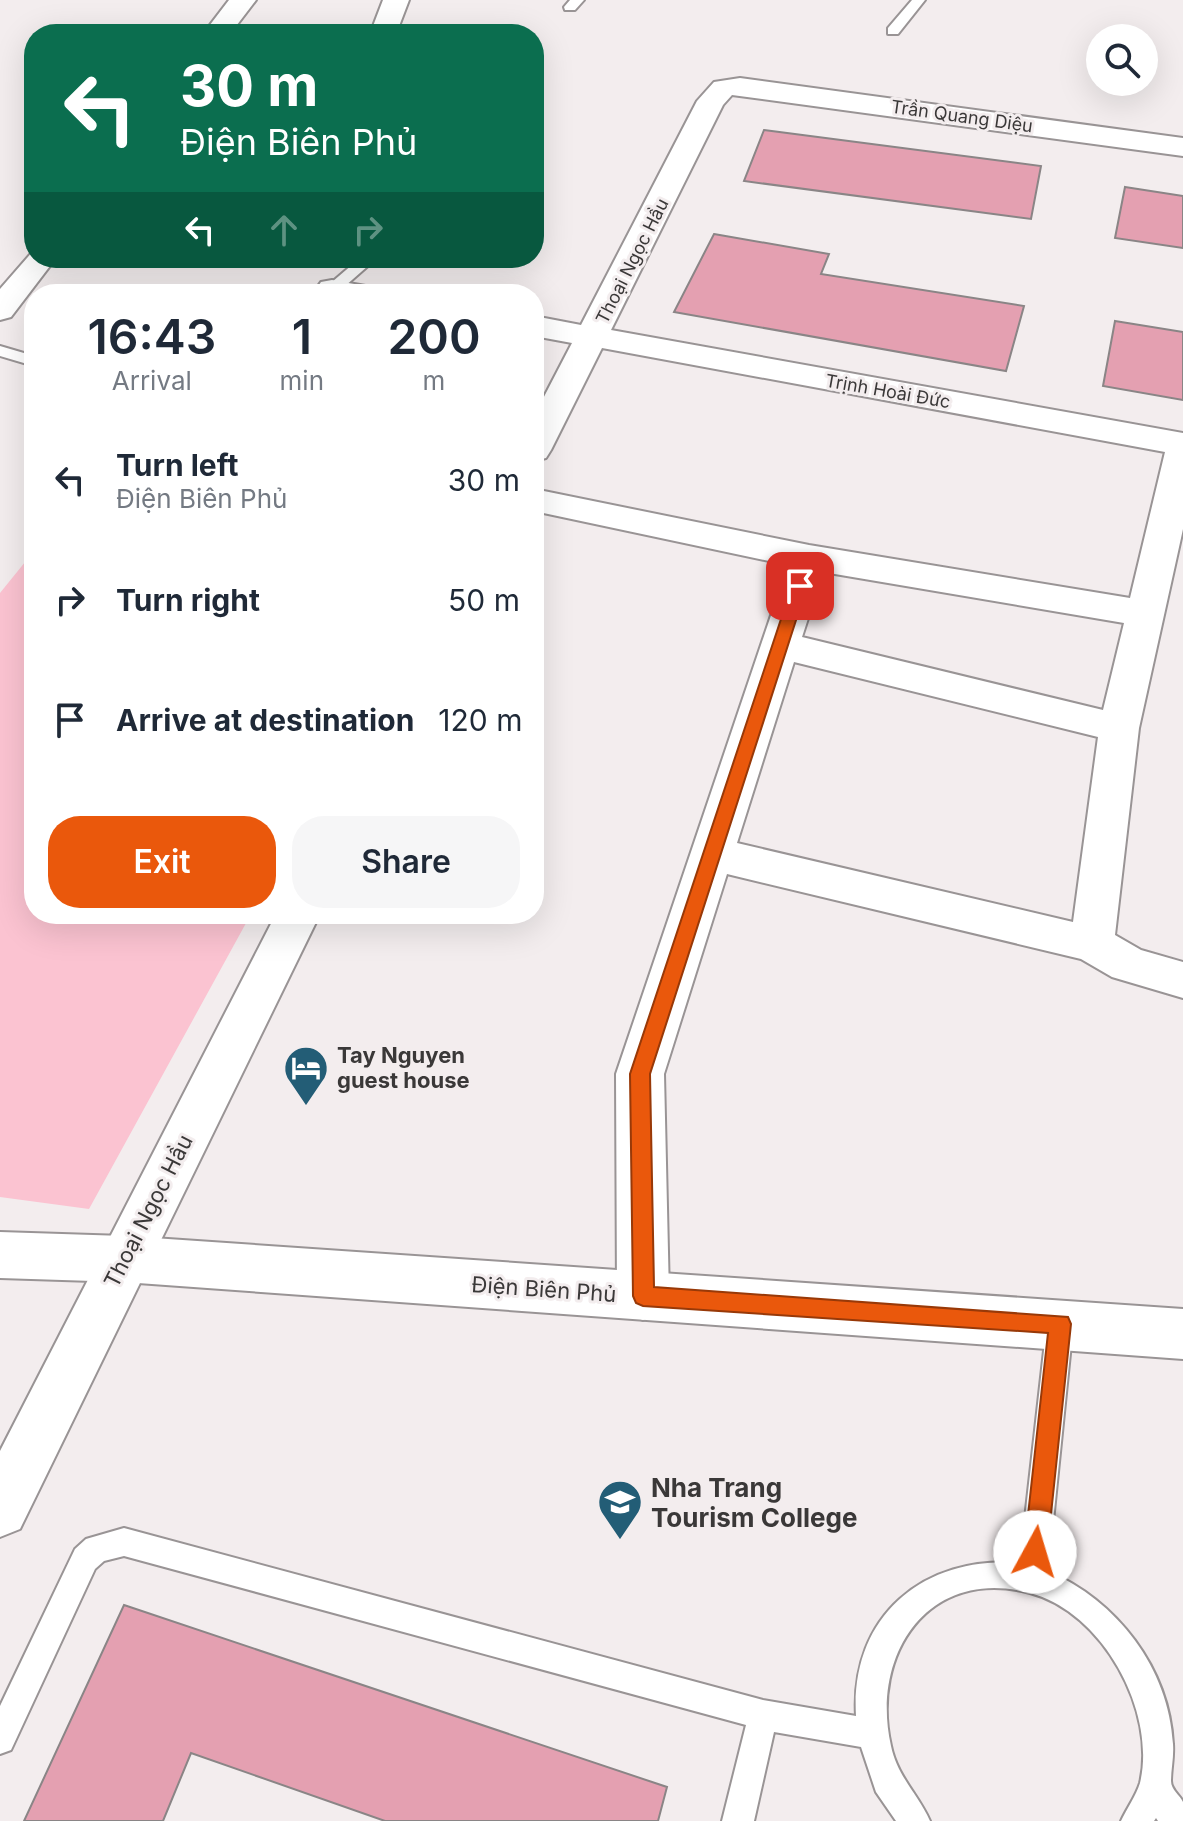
<!DOCTYPE html>
<html lang="en">
<head>
<meta charset="utf-8">
<style>
	:root { --surface:#fff; --page:#f6f6f7; --text:#1f2937; --muted:#747a83; --accent:#ea580c }
	body { margin:0; font-family:Inter,sans-serif; background:var(--page); color:var(--text); height:100vh; display:flex; flex-direction:column; font-size:30px; white-space:nowrap }
	* { box-sizing:border-box; margin:0 }
	p { font-size:26px; color:var(--muted) }
	.icon { flex:none; width:44px; height:44px; fill:none; stroke:currentColor; stroke-width:2; stroke-linecap:round; stroke-linejoin:round }
	.map { position:relative; flex:1; overflow:hidden }
	.details { position:absolute; left:24px; top:284px; width:520px; height:640px; display:flex; flex-direction:column; background:var(--surface); border-radius:32px; box-shadow:0 8px 32px #0002 }
	.details>* { flex:none }
	.top-card { position:absolute; left:24px; top:24px; width:520px; height:244px; border-radius:32px; box-shadow:0 8px 32px #0002; background:#0b6e4f; color:#fff; overflow:hidden }
	.buttons { position:absolute; left:1086px; top:24px; display:grid; gap:16px }
	.buttons a { display:grid; place-items:center; width:72px; height:72px; border-radius:50%; background:var(--surface); box-shadow:0 8px 32px #0002; font-size:40px }
	.pin { position:absolute; display:grid; place-items:center; width:68px; height:68px; color:#fff; margin:-34px; border-radius:16px; box-shadow:0 4px 12px #0006 }
	.me { position:absolute; width:88px; margin:-44px; rotate:6deg; stroke-linejoin:round; filter:drop-shadow(0 0 6px #0008) }
	.turn { display:flex; align-items:center; gap:28px; height:168px; padding:0 24px; font-size:36px }
	.turn .icon { width:104px; height:104px; stroke-width:2.5 }
	.turn b { display:block; font-size:56px; line-height:68px }
	.lanes { display:flex; align-items:center; height:76px; padding:0 24px; background:#0003; justify-content:center; gap:40px; direction:ltr }
	.lanes .off { opacity:.35 }
	.eta { display:flex; justify-content:space-evenly; align-items:center; height:136px; text-align:center }
	.eta b { font-size:48px; font-weight:600; line-height:56px }
	.action { display:flex; gap:16px; margin-top:auto; padding:16px 24px }
	.action a { flex:1; height:92px; border-radius:32px; background:var(--accent); color:#fff; font-size:32px; font-weight:600; line-height:92px; text-align:center }
	.action a+a { background:var(--page); color:var(--text) }
	ul { padding:0; list-style:none }
	li { display:flex; align-items:center; gap:24px; height:120px; padding:0 24px }
	li div { flex:1 }
	li b { display:block; font-size:30px }
	li em { font-style:normal }
	.map>svg:first-child { display:block }
	.green { fill:#fbc3d1 }
	.building { fill:#e4a0b1; stroke:#8a8586; stroke-width:2 }
	.lines { fill:none; stroke-linecap:round; stroke-linejoin:round }
	.service-casing { stroke:#999495; stroke-width:4 }
	.minor-casing { stroke:#999495; stroke-width:4 }
	.tertiary-casing { stroke:#999495; stroke-width:4 }
	.service { fill:#fff; fill-rule:evenodd }
	.minor { fill:#fff; fill-rule:evenodd }
	.tertiary { fill:#fff; fill-rule:evenodd }
	.route { fill:#ea580c; stroke:#983908; stroke-width:2 }
	.labels { text-anchor:middle; dominant-baseline:central; stroke-width:6; stroke-linejoin:round; paint-order:stroke }
	.far-street-label { font-size:18px; fill:#3a3838; stroke:#f3edee }
	.poi-label { font-size:22px; font-weight:bold; fill:#3a3838; stroke:#f3edee; text-anchor:start }
	.street-label { font-size:22px; fill:#3a3838; stroke:#f3edee }
	.near-poi-label { font-size:26px; font-weight:bold; fill:#3a3838; stroke:#f3edee; text-anchor:start }
</style>
</head>
<body>
<div class="map">
<svg width="1183" height="1821" viewBox="0 0 1183 1821">
	<rect width="100%" height="100%" fill="#f3edee"/>
	<!-- green -->
	<path class="green" d="M 34,551 L 34,914 L 251,914 L 89,1209 L 0,1197 L 0,593 Z"/>
	<!-- building -->
	<path class="building" d="M 764,130 L 1041,166 L 1031,219 L 744,181 Z
		M 1125,187 L 1183,196 L 1183,248 L 1115,238 Z
		M 714,234 L 829,254 L 821,274 L 1024,306 L 1006,371 L 674,312 Z
		M 1115,321 L 1183,332 L 1183,400 L 1103,386 Z
		M 124,1605 L 667,1787 L 658,1821 L 385,1821 L 191,1753 L 163,1821 L 24,1821 Z"/>
	<g class="lines">
		<!-- service casing -->
		<g class="service-casing">
			<path id="service" d="M 570,0 L 584,0 L 575,10 L 565,10 L 564,7 Z
				M 912,0 L 925,0 L 898,34 L 888,34 L 888,28 Z
				M 360,258 L 377,258 L 336,294 L 318,294 Z
				M 0,346 L 34,356 L 34,366 L 0,356 Z
				M 1060,1312 L 1069,1315 L 1073,1324 L 1048,1571 C 1117,1601 1169,1668 1173,1744 C 1174,1757 1171,1769 1171,1781 C 1171,1790 1180,1795 1183,1802 C 1183,1807 1183,1816 1183,1821 L 1158,1821 L 1156,1818 L 1154,1821 L 1121,1821 C 1127,1808 1136,1796 1140,1783 C 1157,1712 1103,1612 1030,1593 C 929,1566 870,1654 891,1746 C 897,1776 918,1794 930,1821 L 896,1821 L 876,1792 L 861,1747 L 774,1732 L 754,1821 L 722,1821 L 746,1725 L 124,1556 L 104,1561 L 95,1569 L 11,1750 L 0,1754 L 0,1706 L 75,1549 L 86,1539 L 124,1528 L 763,1700 L 856,1716 C 850,1616 924,1555 1020,1563 L 1047,1324 L 1051,1315 Z"/>
		</g>
		<!-- minor casing -->
		<g class="minor-casing">
			<path id="minor" d="M 229,0 L 256,0 L 230,34 L 203,34 Z
				M 383,0 L 409,0 L 396,34 L 370,34 Z
				M 740,78 L 1183,138 L 1183,156 L 732,95 L 723,105 L 611,330 L 1183,433 L 1183,529 L 1139,728 L 1115,935 L 1141,950 L 1183,962 L 1183,998 L 1112,977 L 1081,959 L 727,874 L 664,1074 L 669,1296 L 661,1313 L 643,1320 L 625,1313 L 617,1296 L 616,1074 L 788,565 L 534,511 L 534,489 L 809,545 L 1130,598 L 1165,452 L 602,348 L 551,450 L 546,458 L 534,461 L 534,416 L 572,343 L 534,336 L 534,316 L 581,325 L 697,101 L 714,82 ZM 823,572 L 1124,623 L 1103,710 L 802,637 ZM 794,662 L 1098,737 L 1073,922 L 737,843 Z
				M 34,250 L 34,258 L 56,258 L 11,317 L 0,320 L 0,289 Z
				M 332,280 L 371,287 L 376,294 L 320,294 L 316,289 L 321,282 Z
				M 276,914 L 320,914 L 20,1529 L 0,1537 L 0,1451 Z"/>
		</g>
		<!-- tertiary casing -->
		<g class="tertiary-casing">
			<path id="tertiary" d="M 0,1232 L 124,1236 L 1183,1309 L 1183,1359 L 124,1282 L 0,1278 Z"/>
		</g>
		<!-- service -->
		<use href="#service" class="service"/>
		<!-- minor -->
		<use href="#minor" class="minor"/>
		<!-- tertiary -->
		<use href="#tertiary" class="tertiary"/>
	</g>
	<!-- route -->
	<path class="route" d="M 800,581 L 807,586 L 650,1074 L 654,1287 L 1068,1317 L 1071,1324 L 1047,1552 L 1044,1561 L 1035,1564 L 1027,1561 L 1024,1552 L 1048,1333 L 643,1306 L 636,1303 L 633,1296 L 630,1074 L 792,586 Z"/>
	<!-- icons -->
	<defs>
		<g id="hotel-pin" transform="scale(2.3)"><path d="M0 17L-7.5 6A9.5 9.5 0 1 1 7.5 6Z" fill="#235d76" stroke="#f3edee"/><path d="M-6-4.5h1.5V1H6V5H4.5V3h-9V5H-6ZM-4 0a1.8 1.8 0 1 1 3.6 0ZM.5 0V-2.5h3Q6-2.5 6 0Z" fill="#fff"/></g>
		<g id="university-pin" transform="scale(2.3)"><path d="M0 17L-7.5 6A9.5 9.5 0 1 1 7.5 6Z" fill="#235d76" stroke="#f3edee"/><path d="M0-5L7-2L0 1L-7-2ZM-4 1L0 2.5L4 1V4Q0 6-4 4Z" fill="#fff"/></g>
	</defs>
	<g fill-rule="evenodd">
		<use href="#hotel-pin" x="306" y="1068"/>
		<use href="#university-pin" x="620" y="1502"/>
	</g>
	<g class="labels">
		<!-- far-street labels -->
		<g class="far-street-label">
			<text transform="translate(962 116) rotate(8)">Trần Quang Diệu</text>
			<text transform="translate(632 261) rotate(-63)">Thoại Ngọc Hầu</text>
			<text transform="translate(888 391) rotate(10)">Trịnh Hoài Đức</text>
		</g>
		<!-- poi labels -->
		<g class="poi-label">
			<text x="337" y="1055">Tay Nguyen<tspan x="337" dy="25">guest house</tspan></text>
		</g>
		<!-- street labels -->
		<g class="street-label">
			<text transform="translate(148 1211) rotate(-63)">Thoại Ngọc Hầu</text>
			<text transform="translate(544 1289) rotate(4)">Điện Biên Phủ</text>
		</g>
		<!-- near-poi labels -->
		<g class="near-poi-label">
			<text x="651" y="1487">Nha Trang<tspan x="651" dy="30">Tourism College</tspan></text>
		</g>
	</g>
</svg>
<div class="buttons">
<a><svg class="icon" aria-label="search" viewBox="0 0 24 24"><circle cx="10" cy="10" r="6"/><path d="M15 15l6 6"/></svg></a>
</div>
<div class="pin" style="left:800px;top:586px;background:#d93025"><svg class="icon" aria-label="arrive" viewBox="0 0 24 24"><path d="M6 21V4h12l-3 4 3 4H6"/></svg></div>
<svg class="me" style="left:1035px;top:1552px" viewBox="-20 -20 40 40"><circle r="19" fill="#fff"/><path d="M0-13L10 11 0 6-10 11z" fill="#ea580c"/></svg>
<div class="top-card">
<div class="turn"><svg class="icon" aria-label="left" viewBox="0 0 24 24"><path d="M17 20v-9H6M10 6l-5 5 5 5"/></svg><div><b>30 m</b>Điện Biên Phủ</div></div>
<div class="lanes"><svg class="icon" aria-label="left" viewBox="0 0 24 24"><path d="M17 20v-9H6M10 6l-5 5 5 5"/></svg><svg class="icon off" aria-label="ahead" viewBox="0 0 24 24"><path d="M12 20V5M6 11l6-6 6 6"/></svg><svg class="icon off" aria-label="right" viewBox="0 0 24 24"><path d="M7 20v-9h11M14 6l5 5-5 5"/></svg></div>
</div>
<section class="details">
<div class="eta">
<div><b>16:43</b><p>Arrival</p></div>
<div><b>1</b><p>min</p></div>
<div><b>200</b><p>m</p></div>
</div>
<ul>
<li><svg class="icon" aria-label="left" viewBox="0 0 24 24"><path d="M17 20v-9H6M10 6l-5 5 5 5"/></svg><div><b>Turn left</b><p>Điện Biên Phủ</p></div><em>30 m</em></li>
<li><svg class="icon" aria-label="right" viewBox="0 0 24 24"><path d="M7 20v-9h11M14 6l5 5-5 5"/></svg><div><b>Turn right</b></div><em>50 m</em></li>
<li><svg class="icon" aria-label="arrive" viewBox="0 0 24 24"><path d="M6 21V4h12l-3 4 3 4H6"/></svg><div><b>Arrive at destination</b></div><em>120 m</em></li>
</ul>
<div class="action"><a>Exit</a><a>Share</a></div>
</section>
</div>
</body>
</html>
